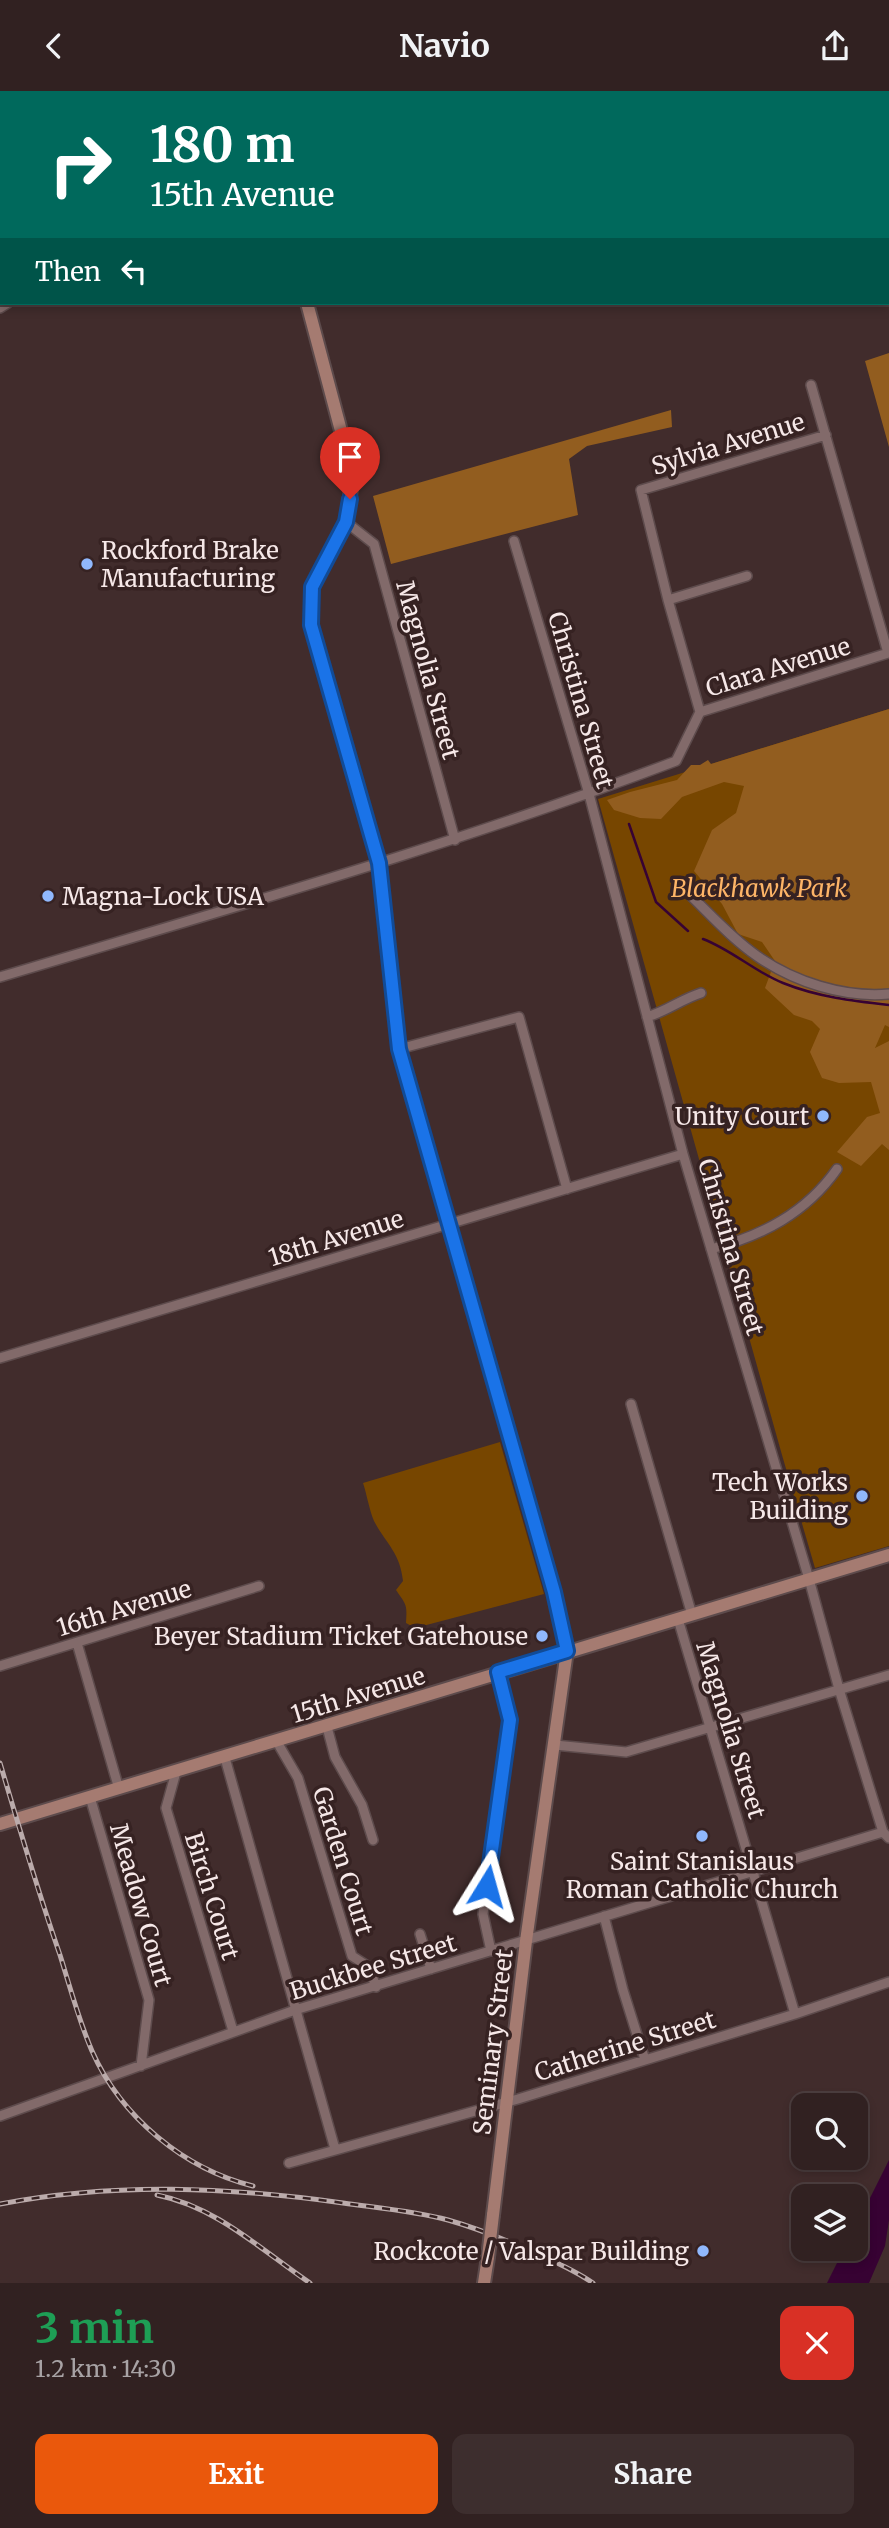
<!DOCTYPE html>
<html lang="en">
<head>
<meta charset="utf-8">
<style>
	:root { --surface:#312121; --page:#3d2e2e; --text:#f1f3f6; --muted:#a8a3a5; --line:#4c3e3f; --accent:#ea580c }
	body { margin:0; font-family:Merriweather,serif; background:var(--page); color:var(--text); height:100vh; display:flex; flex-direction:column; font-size:26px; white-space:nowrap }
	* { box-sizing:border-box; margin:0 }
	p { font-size:23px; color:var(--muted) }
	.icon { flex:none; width:38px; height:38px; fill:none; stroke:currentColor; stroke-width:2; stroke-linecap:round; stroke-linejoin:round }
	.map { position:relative; height:2192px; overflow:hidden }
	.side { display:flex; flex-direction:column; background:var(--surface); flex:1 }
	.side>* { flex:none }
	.banner { position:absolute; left:0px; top:0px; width:889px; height:214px; box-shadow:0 4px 10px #0003,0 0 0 2px var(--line); background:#00695c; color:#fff; overflow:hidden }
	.fabs { position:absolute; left:791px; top:2002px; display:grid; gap:14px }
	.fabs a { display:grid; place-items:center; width:77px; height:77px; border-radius:14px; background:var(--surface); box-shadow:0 4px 10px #0003,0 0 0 2px var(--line); font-size:35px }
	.pin { position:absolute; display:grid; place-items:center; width:60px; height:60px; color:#fff; margin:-72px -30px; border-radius:50% 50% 50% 0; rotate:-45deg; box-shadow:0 0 7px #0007 }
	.pin .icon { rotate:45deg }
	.me { position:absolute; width:77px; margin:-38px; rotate:8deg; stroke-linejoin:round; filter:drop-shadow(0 0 5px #0008) }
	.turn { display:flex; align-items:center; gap:24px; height:147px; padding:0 35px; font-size:32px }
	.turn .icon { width:91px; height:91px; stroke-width:2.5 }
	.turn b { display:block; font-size:49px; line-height:60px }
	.then { display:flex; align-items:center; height:66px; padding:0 35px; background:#0003; gap:14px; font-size:26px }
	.round { display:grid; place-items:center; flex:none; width:74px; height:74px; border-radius:14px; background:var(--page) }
	.overview { display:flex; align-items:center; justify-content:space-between; height:119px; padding:0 35px }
	h1 { font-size:42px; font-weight:700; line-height:52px; color:#1e9e55 }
	.button { display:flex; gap:14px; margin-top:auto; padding:14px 35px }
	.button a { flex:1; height:80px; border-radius:14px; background:var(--accent); color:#fff; font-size:28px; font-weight:700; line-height:80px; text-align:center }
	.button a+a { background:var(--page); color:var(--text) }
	header { display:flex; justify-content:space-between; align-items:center; height:91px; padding:0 35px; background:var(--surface); font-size:32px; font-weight:700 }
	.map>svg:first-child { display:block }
	.green { fill:#774600 }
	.forest { fill:#925d1f }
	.water { fill:#370233 }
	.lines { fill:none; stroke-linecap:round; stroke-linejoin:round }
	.stream { stroke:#370233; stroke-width:2.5 }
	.street-casing { stroke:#5d4b4c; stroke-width:12 }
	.secondary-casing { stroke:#5d4b4c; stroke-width:16 }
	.street { stroke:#826a6a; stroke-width:9 }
	.secondary { stroke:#a57b71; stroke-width:12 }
	.rail-casing { stroke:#bbabab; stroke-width:5 }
	.rail { stroke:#362222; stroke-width:2.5; stroke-dasharray:8; stroke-linecap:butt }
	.secondary-bridge-casing { stroke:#5d4b4c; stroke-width:16; stroke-linecap:butt }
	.secondary-bridge { stroke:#a57b71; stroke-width:12 }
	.route-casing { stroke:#114b97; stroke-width:18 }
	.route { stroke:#1a73e8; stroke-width:12 }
	.poi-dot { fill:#90b8fd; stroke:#362222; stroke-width:2.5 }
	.labels { text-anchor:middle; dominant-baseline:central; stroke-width:7; stroke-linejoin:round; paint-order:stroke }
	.street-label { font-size:24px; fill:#f6e8e8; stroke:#362222 }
	.poi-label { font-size:24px; fill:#f6e8e8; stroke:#362222; text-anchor:end }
	.park-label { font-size:24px; font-style:italic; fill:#fdb467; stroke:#362222 }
</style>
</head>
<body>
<header><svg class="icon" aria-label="back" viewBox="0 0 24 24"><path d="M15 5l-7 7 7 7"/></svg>Navio<svg class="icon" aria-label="share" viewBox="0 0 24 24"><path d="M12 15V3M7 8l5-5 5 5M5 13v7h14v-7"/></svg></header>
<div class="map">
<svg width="889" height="2192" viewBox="0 0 889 2192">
	<rect width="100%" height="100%" fill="#412c2c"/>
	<!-- green -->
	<path class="green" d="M 889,618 L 889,1455 L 815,1477 L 782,1364 L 598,708 Z
		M 500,1351 L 544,1503 L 415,1537 L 406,1532 C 407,1513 407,1515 396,1499 L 403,1490 C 400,1461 386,1453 374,1430 C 369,1418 367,1404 363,1392 Z"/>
	<!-- forest -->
	<path class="forest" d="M 889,262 L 889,356 L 865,270 Z
		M 671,319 L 672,336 L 587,355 L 569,368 L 578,424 L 391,473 L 373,405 Z
		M 889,618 L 889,936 L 885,934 L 875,957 L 889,950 L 889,1059 L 882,1053 L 861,1075 L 837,1061 L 867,1026 L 880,1022 L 871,991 L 839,992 L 822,987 L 810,961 L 820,938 L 812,930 L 794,924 L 765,897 L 775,870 L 762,851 L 738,843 L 722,813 L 694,780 L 712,739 L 736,722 L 744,695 L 724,691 L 682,706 L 661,728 L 640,727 L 614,719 L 607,709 L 630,701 L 677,689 L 691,674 L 700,674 L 708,669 L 711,673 Z"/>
	<!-- water -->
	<path class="water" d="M 889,2069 L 889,2129 L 885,2155 L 869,2192 L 827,2192 L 844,2158 L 856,2158 L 856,2135 Z"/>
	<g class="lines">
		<!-- stream -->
		<path class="stream" d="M 629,733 L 656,811 L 688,840
			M 703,848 C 732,859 755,881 783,892 C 818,906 853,910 889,914"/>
		<!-- street casing -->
		<g class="street-casing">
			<path id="street" d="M 0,217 L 8,212
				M 346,431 L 374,453 L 455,749
				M 514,450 L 589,703 L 683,1063 L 809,1488 L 839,1598 L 883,1741 L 889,1747
				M 668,509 L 747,485
				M 700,621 L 668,509 L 641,399 L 826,344
				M 686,800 C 709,822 731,847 757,865 C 794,891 844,907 889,903
				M 0,886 C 227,818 455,754 676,670 L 700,621 L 888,562 L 811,294
				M 647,926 C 667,920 682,908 701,902
				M 399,958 L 519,926 L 567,1098
				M 711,1158 C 762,1145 806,1122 837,1078
				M 0,1267 L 683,1063
				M 631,1313 L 692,1524
				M 678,1528 L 795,1923
				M 77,1552 L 119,1698
				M 0,1575 L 259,1495
				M 327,1636 L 335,1666 L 362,1714 L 373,1749
				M 277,1651 L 298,1687 L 352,1865 L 369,1876 L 376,1896
				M 555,1654 L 626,1661 L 889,1584
				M 225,1667 L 335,2058
				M 176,1681 L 166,1717 L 233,1940
				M 90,1706 L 149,1909 L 141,1975
				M 604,1825 L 623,1899 L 645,1969
				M 420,1843 L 431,1878
				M 491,1860 L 483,1823 L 510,1629 L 498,1582
				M 0,2025 L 295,1919 L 883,1741
				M 289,2072 L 518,2008 L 795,1923 L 889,1891"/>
		</g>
		<!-- secondary casing -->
		<g class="secondary-casing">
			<path id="secondary" d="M 246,0 L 247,2
				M 307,212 L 353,385 L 346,431 L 312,496 L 311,534 L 379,772 L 399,958 L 554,1501 L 567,1560 L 526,1850 L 493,2124
				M 0,1733 L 889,1464
				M 484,2192 L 488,2166"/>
		</g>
		<!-- street -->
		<use href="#street" class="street"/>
		<!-- secondary -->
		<use href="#secondary" class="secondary"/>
		<!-- rail casing -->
		<g class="rail-casing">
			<path id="rail" d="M 0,1672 C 19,1736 38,1801 60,1864 C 70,1896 79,1930 92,1960 C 121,2026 184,2078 253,2095
				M 157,2104 C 217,2116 261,2159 310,2192
				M 0,2113 C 115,2091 228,2096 343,2112 C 378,2117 414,2120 448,2129 C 480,2138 511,2151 542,2165 C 560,2173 577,2181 593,2192"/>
		</g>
		<!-- rail -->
		<use href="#rail" class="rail"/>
		<!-- secondary-bridge casing -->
		<g class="secondary-bridge-casing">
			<path id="secondary-bridge" d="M 488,2166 L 493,2124"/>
		</g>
		<!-- secondary-bridge -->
		<use href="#secondary-bridge" class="secondary-bridge"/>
	</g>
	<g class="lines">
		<!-- route casing -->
		<g class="route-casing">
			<path id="route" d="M 350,408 L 346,431 L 312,496 L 311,534 L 379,772 L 399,958 L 554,1501 L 567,1560 L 498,1581 L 510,1629 L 487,1795"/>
		</g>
		<!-- route -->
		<use href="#route" class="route"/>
	</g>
	<!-- markers -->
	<g class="poi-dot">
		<circle cx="87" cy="473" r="7"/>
		<circle cx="48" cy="805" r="7"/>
		<circle cx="823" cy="1025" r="7"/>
		<circle cx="862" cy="1405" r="7"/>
		<circle cx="542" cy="1545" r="7"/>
		<circle cx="702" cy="1745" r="7"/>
		<circle cx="703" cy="2160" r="7"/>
	</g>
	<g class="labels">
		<!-- street labels -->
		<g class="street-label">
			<text transform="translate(728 353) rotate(-17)">Sylvia Avenue</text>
			<text transform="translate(778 576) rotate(-17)">Clara Avenue</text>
			<text transform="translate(428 579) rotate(75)">Magnolia Street</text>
			<text transform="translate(581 609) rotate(74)">Christina Street</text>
			<text transform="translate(336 1147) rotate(-17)">18th Avenue</text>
			<text transform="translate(731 1156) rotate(74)">Christina Street</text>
			<text transform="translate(124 1517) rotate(-17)">16th Avenue</text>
			<text transform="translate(358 1604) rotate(-17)">15th Avenue</text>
			<text transform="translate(731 1639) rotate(73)">Magnolia Street</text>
			<text transform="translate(343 1770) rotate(73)">Garden Court</text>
			<text transform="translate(212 1805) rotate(73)">Birch Court</text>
			<text transform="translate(141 1814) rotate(74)">Meadow Court</text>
			<text transform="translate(373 1876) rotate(-17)">Buckbee Street</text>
			<text transform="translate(493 1951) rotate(-83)">Seminary Street</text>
			<text transform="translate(625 1955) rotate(-17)">Catherine Street</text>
		</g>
		<!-- poi labels -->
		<g class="poi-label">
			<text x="101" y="459" text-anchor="start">Rockford Brake<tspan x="101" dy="28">Manufacturing</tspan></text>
			<text x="62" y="805" text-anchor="start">Magna-Lock USA</text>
			<text x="809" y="1025">Unity Court</text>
			<text x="848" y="1391">Tech Works<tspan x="848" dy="28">Building</tspan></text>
			<text x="528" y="1545">Beyer Stadium Ticket Gatehouse</text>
			<text x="702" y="1770" text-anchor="middle">Saint Stanislaus<tspan x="702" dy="28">Roman Catholic Church</tspan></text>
			<text x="689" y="2160">Rockcote / Valspar Building</text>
		</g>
		<!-- park labels -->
		<g class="park-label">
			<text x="759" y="797">Blackhawk Park</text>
		</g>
	</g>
</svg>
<div class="fabs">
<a><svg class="icon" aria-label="search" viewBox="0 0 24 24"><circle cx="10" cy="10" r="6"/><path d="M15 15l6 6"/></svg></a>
<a><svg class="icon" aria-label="layers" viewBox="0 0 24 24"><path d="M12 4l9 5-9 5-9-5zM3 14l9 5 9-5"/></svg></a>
</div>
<div class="pin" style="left:350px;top:408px;background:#d93025"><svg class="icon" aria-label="arrive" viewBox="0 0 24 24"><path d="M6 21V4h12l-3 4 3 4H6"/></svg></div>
<svg class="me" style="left:487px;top:1795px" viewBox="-20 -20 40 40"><path d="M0-17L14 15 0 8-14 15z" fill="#1a73e8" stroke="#fff" stroke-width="4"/></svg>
<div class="banner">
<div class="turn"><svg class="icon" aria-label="right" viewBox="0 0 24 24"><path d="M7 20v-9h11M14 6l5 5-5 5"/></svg><div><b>180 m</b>15th Avenue</div></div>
<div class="then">Then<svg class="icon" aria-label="left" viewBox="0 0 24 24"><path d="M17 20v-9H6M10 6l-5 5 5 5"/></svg></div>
</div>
</div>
<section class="side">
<div class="overview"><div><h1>3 min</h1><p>1.2 km · 14:30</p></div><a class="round" style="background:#d93025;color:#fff"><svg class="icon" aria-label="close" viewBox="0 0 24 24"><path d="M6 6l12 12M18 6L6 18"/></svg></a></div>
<div class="button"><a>Exit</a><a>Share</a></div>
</section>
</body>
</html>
